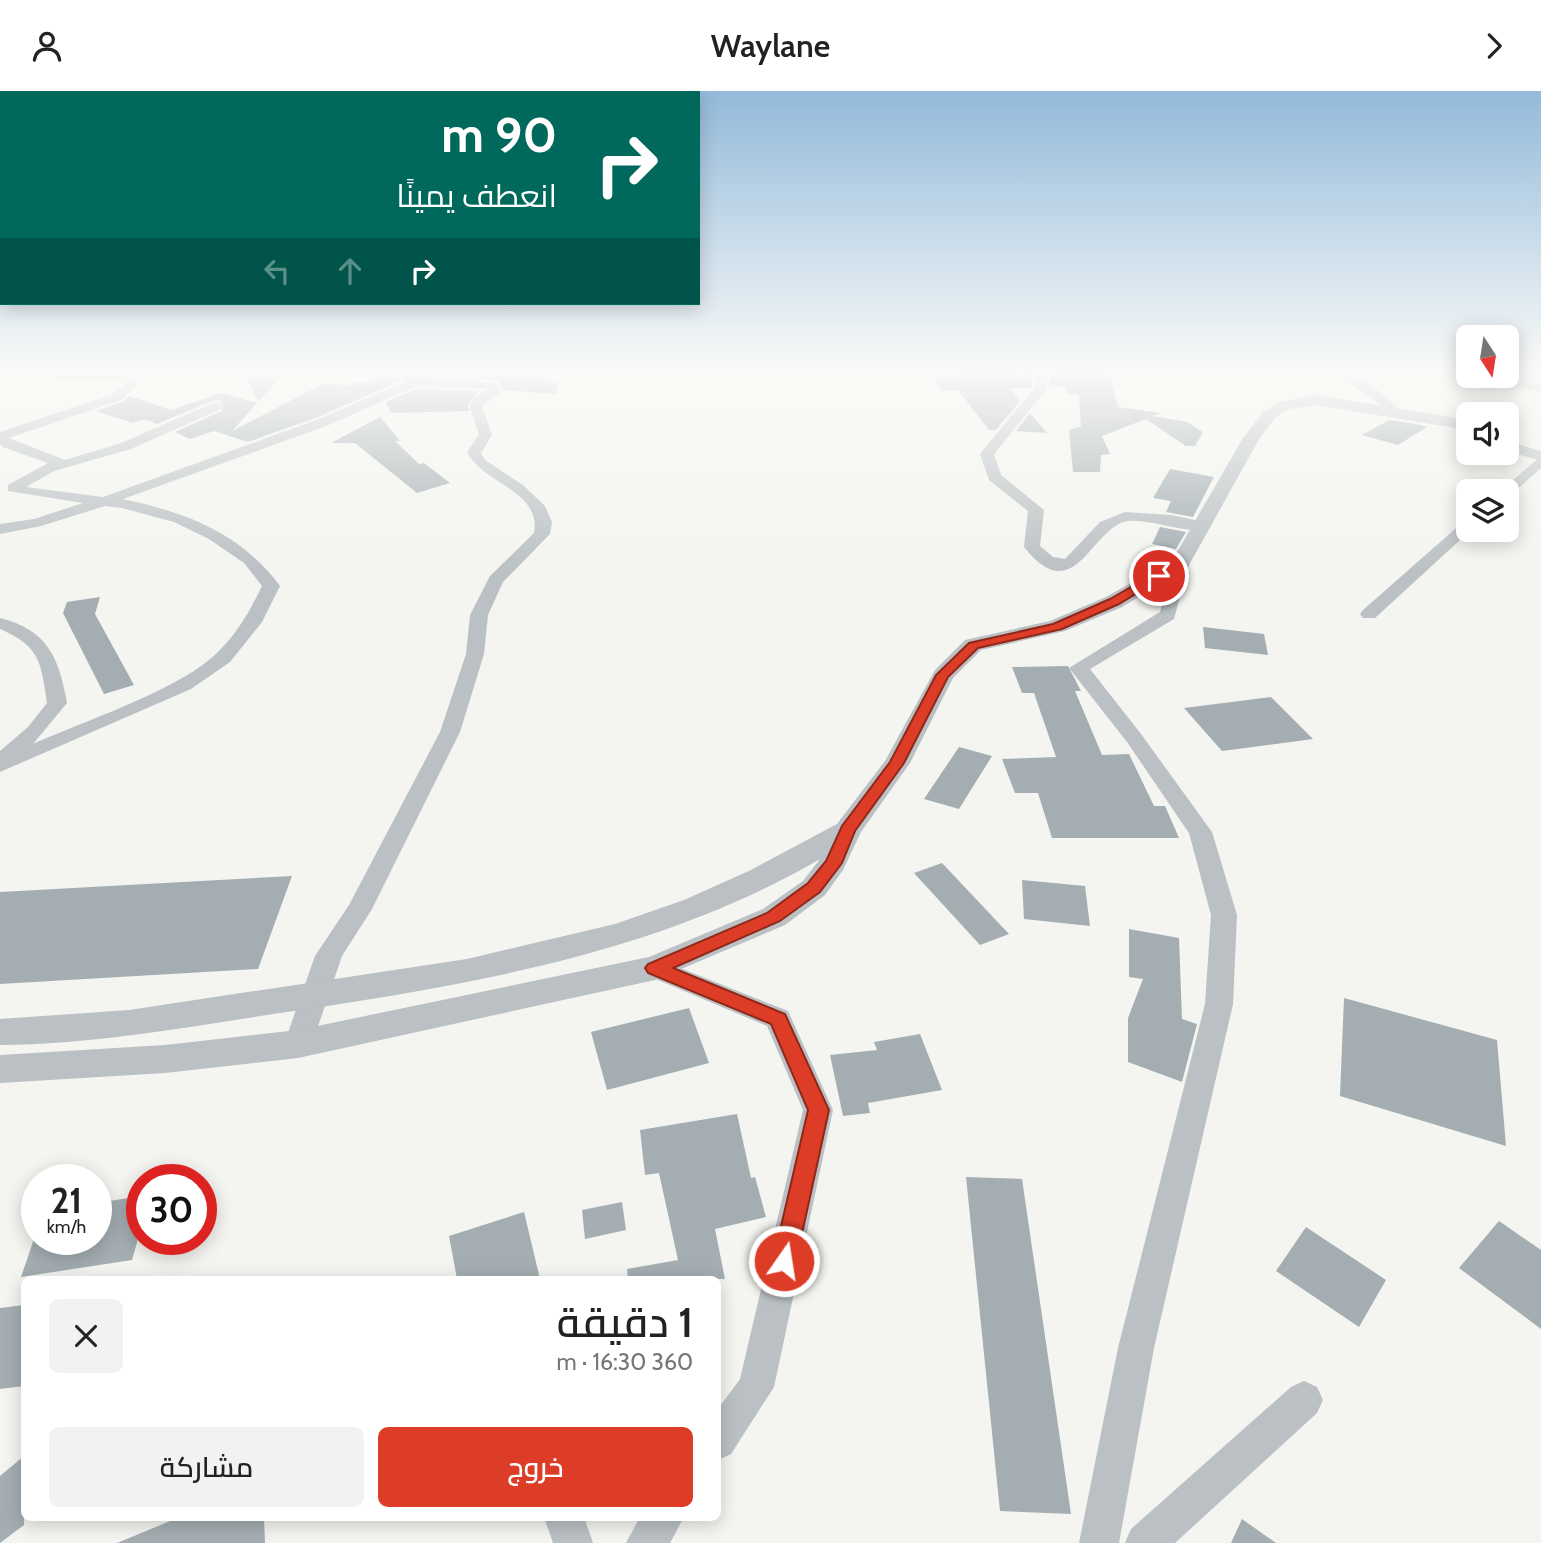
<!DOCTYPE html>
<html lang="ar">
<head>
<meta charset="utf-8">
<style>
	:root { --surface:#fff; --page:#f2f2f2; --text:#222; --muted:#767676; --accent:#dd3d27 }
	body { margin:0; font-family:Cabin,Cairo,sans-serif; background:var(--page); color:var(--text); direction:rtl; height:100vh; display:flex; flex-direction:column; font-size:26px; white-space:nowrap }
	* { box-sizing:border-box; margin:0 }
	p { font-size:23px; color:var(--muted) }
	.icon { flex:none; width:38px; height:38px; fill:none; stroke:currentColor; stroke-width:2; stroke-linecap:round; stroke-linejoin:round }
	.map { position:relative; flex:1; overflow:hidden; direction:ltr }
	.panel { position:absolute; left:21px; top:1185px; width:700px; height:245px; display:flex; flex-direction:column; background:var(--surface); border-radius:10px; box-shadow:0 4px 18px #0003; direction:rtl }
	.panel>* { flex:none }
	.top-card { position:absolute; left:0px; top:0px; width:700px; height:214px; box-shadow:0 4px 18px #0003; direction:rtl; background:#00695c; color:#fff; overflow:hidden }
	.needle { width:46px; rotate:168deg }
	.buttons { position:absolute; left:1456px; top:234px; display:grid; gap:14px }
	.buttons a { display:grid; place-items:center; width:63px; height:63px; border-radius:10px; background:var(--surface); box-shadow:0 4px 18px #0003; font-size:35px }
	.speed { position:absolute; left:21px; top:1073px; display:flex; gap:14px; font-size:35px; font-weight:700; text-align:center }
	.speed>* { display:grid; place-content:center; width:91px; height:91px; border-radius:50%; background:var(--surface); box-shadow:0 4px 18px #0003; line-height:1 }
	.speed small { font-size:18px; font-weight:400 }
	.speed .limit { border:10px solid #d22; background:#fff; color:#111 }
	.pin { position:absolute; display:grid; place-items:center; width:60px; height:60px; color:#fff; margin:-30px; border:4px solid #fff; border-radius:50%; box-shadow:0 2px 7px #0007 }
	.me { position:absolute; width:77px; margin:-38px; rotate:13deg; stroke-linejoin:round; filter:drop-shadow(0 0 5px #0008) }
	.turn { display:flex; align-items:center; gap:24px; height:147px; padding:0 28px; font-size:32px }
	.turn .icon { width:91px; height:91px; stroke-width:2.5 }
	.turn b { display:block; font-size:49px; line-height:60px }
	.lanes { display:flex; align-items:center; height:66px; padding:0 28px; background:#0003; justify-content:center; gap:35px; direction:ltr }
	.lanes .off { opacity:.35 }
	.round { display:grid; place-items:center; flex:none; width:74px; height:74px; border-radius:10px; background:var(--page) }
	.headline { display:flex; align-items:center; justify-content:space-between; height:119px; padding:0 28px }
	h1 { font-size:42px; font-weight:600; line-height:52px }
	.primary-button { display:flex; gap:14px; margin-top:auto; padding:14px 28px }
	.primary-button a { flex:1; height:80px; border-radius:10px; background:var(--accent); color:#fff; font-size:28px; font-weight:600; line-height:80px; text-align:center }
	.primary-button a+a { background:var(--page); color:var(--text) }
	header { display:flex; justify-content:space-between; align-items:center; height:91px; padding:0 28px; background:var(--surface); font-size:32px; font-weight:600 }
	.map>svg:first-child { display:block }
	.building { fill:#a4aeb2 }
	.lines { fill:none; stroke-linecap:round; stroke-linejoin:round }
	.minor { fill:#bac0c3; fill-rule:evenodd }
	.tertiary { fill:#bac0c3; fill-rule:evenodd }
	.route { fill:#dd3d27; stroke:#902819; stroke-width:2 }
</style>
</head>
<body>
<header><svg class="icon" aria-label="forward" viewBox="0 0 24 24"><path d="M9 5l7 7-7 7"/></svg>Waylane<svg class="icon" aria-label="person" viewBox="0 0 24 24"><circle cx="12" cy="8" r="4"/><path d="M4 21q1-7 8-7t8 7"/></svg></header>
<div class="map">
<svg width="1541" height="1452" viewBox="0 0 1541 1452">
	<rect width="100%" height="100%" fill="#f4f4f0"/>
	<!-- building -->
	<path class="building" d="M 1009,277 L 1035,277 L 1031,297 L 1010,297 L 1020,310 L 996,339 L 989,339 L 958,299 L 942,300 L 929,280 Z
		M 1053,277 L 1108,277 L 1118,316 L 1161,322 L 1152,325 L 1187,331 L 1203,341 L 1195,355 L 1186,355 L 1146,328 L 1102,345 L 1110,363 L 1101,364 L 1100,381 L 1073,381 L 1069,339 L 1081,335 L 1079,304 L 1066,303 L 1066,296 L 1049,296 Z
		M 489,279 L 508,280 L 557,292 L 556,303 L 502,299 L 499,289 L 478,288 Z
		M 268,280 L 275,292 L 258,311 L 245,283 Z
		M 399,286 L 402,289 L 318,326 L 248,351 L 214,340 L 190,348 L 175,341 L 222,320 L 221,309 L 212,310 L 157,333 L 145,328 L 133,332 L 96,320 L 122,311 L 129,305 L 171,319 L 221,302 L 257,312 L 232,340 L 325,292 L 350,295 L 353,292 L 377,292 L 375,288 Z
		M 417,298 L 475,300 L 478,300 L 468,314 L 469,320 L 391,322 L 386,311 Z
		M 1030,322 L 1047,342 L 1016,340 Z
		M 380,326 L 400,350 L 395,350 L 419,373 L 424,372 L 450,392 L 417,402 L 355,352 L 331,352 Z
		M 1389,329 L 1416,333 L 1427,336 L 1398,354 L 1362,344 Z
		M 1170,378 L 1214,386 L 1193,426 L 1166,421 L 1171,410 L 1153,407 Z
		M 1160,436 L 1186,441 L 1176,458 L 1152,453 Z
		M 100,506 L 95,523 L 134,594 L 104,603 L 63,522 L 67,511 Z
		M 1203,536 L 1264,543 L 1268,564 L 1205,557 Z
		M 1068,575 L 1081,600 L 1075,600 L 1102,664 L 1129,663 L 1154,715 L 1165,715 L 1179,747 L 1052,747 L 1038,702 L 1015,702 L 1002,668 L 1056,666 L 1034,602 L 1022,602 L 1012,576 Z
		M 1271,606 L 1313,648 L 1222,660 L 1184,617 Z
		M 959,656 L 992,665 L 959,718 L 924,708 Z
		M 942,772 L 975,807 L 1009,843 L 980,854 L 914,782 Z
		M 292,785 L 258,878 L 0,893 L 0,801 Z
		M 1022,789 L 1085,795 L 1090,835 L 1024,828 Z
		M 1129,838 L 1179,847 L 1182,928 L 1197,933 L 1182,991 L 1128,971 L 1128,927 L 1143,888 L 1129,886 Z
		M 1344,907 L 1497,949 L 1506,1055 L 1340,1005 Z
		M 689,917 L 709,972 L 607,999 L 591,941 Z
		M 920,943 L 942,999 L 868,1012 L 870,1022 L 843,1025 L 830,964 L 877,959 L 874,951 Z
		M 737,1023 L 751,1087 L 755,1086 L 766,1126 L 715,1138 L 725,1188 L 628,1188 L 627,1178 L 678,1169 L 659,1082 L 645,1084 L 640,1039 Z
		M 966,1086 L 1022,1088 L 1071,1423 L 1000,1420 Z
		M 142,1105 L 142,1134 L 132,1169 L 21,1186 L 34,1148 L 96,1148 L 96,1112 Z
		M 622,1111 L 626,1139 L 585,1148 L 582,1119 Z
		M 524,1121 L 540,1188 L 457,1188 L 449,1145 Z
		M 1499,1130 L 1541,1159 L 1541,1238 L 1459,1177 Z
		M 1306,1136 L 1386,1189 L 1359,1236 L 1276,1180 Z
		M 24,1214 L 24,1295 L 0,1298 L 0,1217 Z
		M 24,1365 L 24,1434 L 0,1452 L 0,1385 Z
		M 180,1426 L 264,1426 L 265,1452 L 117,1452 Z
		M 1242,1428 L 1276,1452 L 1231,1452 Z"/>
	<g class="lines">
		<!-- minor -->
		<path class="minor" d="M 393,277 L 407,277 L 417,285 L 432,282 L 431,288 L 499,292 L 499,303 L 482,315 L 492,344 L 481,362 L 485,369 L 523,394 L 545,415 L 552,431 L 550,443 L 503,491 L 488,524 L 484,563 L 460,641 L 372,818 L 342,865 L 312,953 L 308,961 L 298,964 L 288,961 L 284,953 L 315,865 L 349,814 L 440,641 L 466,563 L 470,524 L 490,485 L 534,442 C 542,400 482,392 467,361 L 479,344 L 470,315 L 475,306 L 489,298 L 416,295 L 329,334 L 123,408 C 185,421 241,442 280,495 L 262,531 L 230,571 L 191,598 L 0,681 L 0,660 L 28,636 L 47,612 C 41,571 40,555 0,538 L 0,527 C 48,539 59,567 67,612 L 33,653 C 84,630 179,599 217,562 C 237,543 250,520 262,495 L 244,472 L 209,448 L 174,431 L 122,417 L 105,415 L 41,435 L 0,443 L 0,433 L 34,428 L 83,412 L 8,400 L 8,394 L 48,372 L 3,356 L 0,353 L 0,341 L 113,303 L 125,293 L 124,290 L 0,286 L 0,278 L 134,284 L 137,294 L 121,309 L 9,347 L 65,369 L 121,352 L 213,312 L 221,312 L 221,318 L 131,358 L 54,380 L 26,396 L 103,406 L 319,328 L 407,290 Z
			M 1038,277 L 1050,277 L 1045,300 L 994,363 L 1001,384 L 1044,419 L 1040,455 L 1053,466 L 1065,468 L 1100,431 L 1125,421 L 1171,424 L 1209,432 L 1211,435 L 1209,438 C 1187,444 1153,428 1128,430 C 1092,434 1075,521 1024,456 L 1028,420 L 989,389 L 980,363 L 1033,299 Z
			M 1322,277 C 1351,277 1383,300 1401,321 L 1390,324 L 1370,305 Z
			M 1520,277 L 1541,277 L 1541,285 L 1522,279 Z
			M 1470,285 L 1497,285 L 1541,293 L 1541,301 Z
			M 1541,365 L 1541,377 L 1511,404 L 1499,401 Z
			M 1468,429 L 1468,439 L 1471,439 L 1375,527 L 1363,527 L 1360,523 L 1363,519 L 1463,431 Z
			M 1181,467 L 1189,472 L 1174,528 L 1090,578 L 1141,643 L 1212,741 L 1237,824 L 1233,913 L 1154,1257 L 1119,1452 L 1079,1452 L 1118,1257 L 1205,913 L 1211,824 L 1189,742 L 1127,651 L 1069,577 L 1160,521 L 1173,472 Z
			M 655,867 L 788,920 L 833,1019 L 774,1296 L 731,1363 L 718,1369 L 718,1318 L 740,1288 L 803,1019 L 767,935 L 646,884 L 642,877 L 646,870 Z
			M 1304,1290 L 1317,1296 L 1323,1309 L 1317,1322 L 1175,1452 L 1125,1452 L 1131,1438 L 1291,1296 Z
			M 544,1426 L 584,1426 L 593,1452 L 553,1452 Z
			M 640,1426 L 684,1426 L 670,1452 L 626,1452 Z"/>
		<!-- tertiary -->
		<path class="tertiary" d="M 1316,304 L 1468,329 L 1468,339 L 1316,314 L 1289,318 L 1275,327 L 1259,348 L 1188,476 L 1122,516 L 1065,540 L 981,559 L 953,587 L 910,672 L 861,741 L 843,779 L 825,804 L 785,834 L 655,889 L 298,967 L 165,982 L 0,992 L 0,964 L 165,954 L 298,939 L 649,866 L 763,818 L 803,790 L 820,768 C 654,865 461,895 273,923 C 182,937 92,953 0,954 L 0,928 L 129,919 L 467,868 L 615,833 L 684,809 L 751,779 L 837,733 L 885,670 L 935,579 L 965,549 L 1050,530 L 1106,506 L 1173,468 L 1243,347 L 1263,321 L 1280,311 Z
			M 1507,350 L 1541,360 L 1541,370 L 1507,360 Z"/>
	</g>
	<!-- sky -->
	<linearGradient id="sky" x2="0" y2="1"><stop stop-color="#93bada"/><stop offset="0.58" stop-color="#fafaf8"/><stop offset="1" stop-color="#fafaf8" stop-opacity="0"/></linearGradient>
	<rect width="1541" height="481" fill="url(#sky)"/>
	<!-- route -->
	<path class="route" d="M 1155,482 L 1165,485 L 1119,513 L 1062,538 L 978,557 L 948,586 L 904,672 L 855,740 L 842,772 L 820,801 L 780,830 L 673,877 L 785,923 L 829,1019 L 796,1170 L 793,1178 L 784,1181 L 776,1178 L 773,1170 L 808,1019 L 771,933 L 648,882 L 645,877 L 648,873 L 767,822 L 808,792 L 826,770 L 842,735 L 890,671 L 936,584 L 969,552 L 1053,533 L 1110,508 Z"/>
</svg>
<div class="buttons">
<a><svg class="needle" viewBox="-14 -14 28 28"><path d="M0-13l5 13h-10z" fill="#e53935"/><path d="M0 13l5-13h-10z" fill="#767676"/></svg></a>
<a><svg class="icon" aria-label="sound" viewBox="0 0 24 24"><path d="M4 9h4l5-4v14l-5-4H4zM17 9q2 3 0 6"/></svg></a>
<a><svg class="icon" aria-label="layers" viewBox="0 0 24 24"><path d="M12 4l9 5-9 5-9-5zM3 14l9 5 9-5"/></svg></a>
</div>
<div class="speed"><div>21<small>km/h</small></div><div class="limit">30</div></div>
<div class="pin" style="left:1159px;top:485px;background:#d93025"><svg class="icon" aria-label="arrive" viewBox="0 0 24 24"><path d="M6 21V4h12l-3 4 3 4H6"/></svg></div>
<svg class="me" style="left:784px;top:1170px" viewBox="-20 -20 40 40"><circle r="17" fill="#dd3d27" stroke="#fff" stroke-width="3"/><path d="M0-11L8 9 0 5-8 9z" fill="#fff"/></svg>
<div class="top-card">
<div class="turn"><svg class="icon" aria-label="right" viewBox="0 0 24 24"><path d="M7 20v-9h11M14 6l5 5-5 5"/></svg><div><b>90 m</b>انعطف يمينًا</div></div>
<div class="lanes"><svg class="icon off" aria-label="left" viewBox="0 0 24 24"><path d="M17 20v-9H6M10 6l-5 5 5 5"/></svg><svg class="icon off" aria-label="ahead" viewBox="0 0 24 24"><path d="M12 20V5M6 11l6-6 6 6"/></svg><svg class="icon" aria-label="right" viewBox="0 0 24 24"><path d="M7 20v-9h11M14 6l5 5-5 5"/></svg></div>
</div>
<section class="panel">
<div class="headline"><div><h1>1 دقيقة</h1><p>360 m · 16:30</p></div><a class="round"><svg class="icon" aria-label="close" viewBox="0 0 24 24"><path d="M6 6l12 12M18 6L6 18"/></svg></a></div>
<div class="primary-button"><a>خروج</a><a>مشاركة</a></div>
</section>
</div>
</body>
</html>
